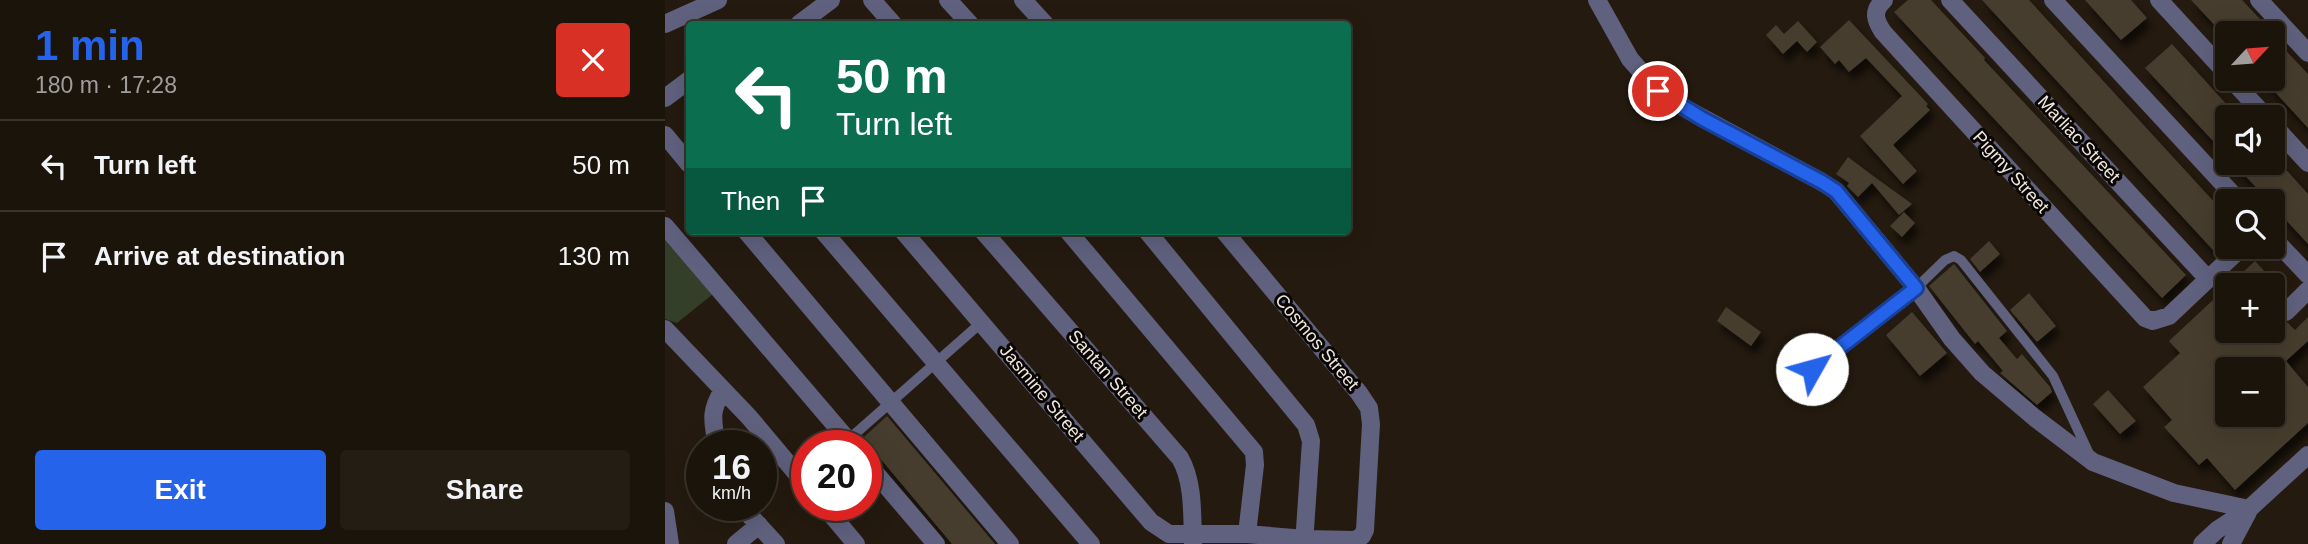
<!DOCTYPE html>
<html lang="en">
<head>
<meta charset="utf-8">
<style>
	:root { --surface:#1b140b; --page:#241d14; --text:#f1f3f6; --muted:#a09e9d; --line:#39332c; --accent:#2563eb }
	body { margin:0; font-family:Arial,sans-serif; background:var(--page); color:var(--text); height:100vh; display:flex; flex-direction:column; font-size:26px; white-space:nowrap }
	* { box-sizing:border-box; margin:0 }
	p { font-size:23px; color:var(--muted) }
	.icon { flex:none; width:38px; height:38px; fill:none; stroke:currentColor; stroke-width:2; stroke-linecap:round; stroke-linejoin:round }
	.map { position:relative; flex:1; overflow:hidden }
	.side { display:flex; flex-direction:column; background:var(--surface); width:665px }
	.side>* { flex:none }
	.guide { position:absolute; left:21px; top:21px; width:665px; height:214px; border-radius:7px; box-shadow:0 7px 28px #0002,0 0 0 2px var(--line); background:#0b6e4f; color:#fff; overflow:hidden }
	.needle { width:46px; rotate:64deg }
	.buttons { position:absolute; left:1550px; top:21px; display:grid; gap:14px }
	.buttons a { display:grid; place-items:center; width:70px; height:70px; border-radius:7px; background:var(--surface); box-shadow:0 7px 28px #0002,0 0 0 2px var(--line); font-size:35px }
	.speed { position:absolute; left:21px; top:430px; display:flex; gap:14px; font-size:35px; font-weight:700; text-align:center }
	.speed>* { display:grid; place-content:center; width:91px; height:91px; border-radius:50%; background:var(--surface); box-shadow:0 7px 28px #0002,0 0 0 2px var(--line); line-height:1 }
	.speed small { font-size:18px; font-weight:400 }
	.speed .limit { border:10px solid #d22; background:#fff; color:#111 }
	.pin { position:absolute; display:grid; place-items:center; width:60px; height:60px; color:#fff; margin:-30px; border:4px solid #fff; border-radius:50%; box-shadow:0 2px 7px #0007 }
	.me { position:absolute; width:77px; margin:-38px; rotate:52deg; stroke-linejoin:round; filter:drop-shadow(0 0 5px #0008) }
	.turn { display:flex; align-items:center; gap:24px; height:147px; padding:0 35px; font-size:32px }
	.turn .icon { width:91px; height:91px; stroke-width:2.5 }
	.turn b { display:block; font-size:49px; line-height:60px }
	.then { display:flex; align-items:center; height:66px; padding:0 35px; background:#0003; gap:14px; font-size:26px }
	.round { display:grid; place-items:center; flex:none; width:74px; height:74px; border-radius:7px; background:var(--page) }
	.head { display:flex; align-items:center; justify-content:space-between; height:119px; padding:0 35px }
	h1 { font-size:42px; font-weight:700; line-height:52px; color:var(--accent) }
	.primary-button { display:flex; gap:14px; margin-top:auto; padding:14px 35px }
	.primary-button a { flex:1; height:80px; border-radius:7px; background:var(--accent); color:#fff; font-size:28px; font-weight:700; line-height:80px; text-align:center }
	.primary-button a+a { background:var(--page); color:var(--text) }
	ul { padding:0; list-style:none }
	li { display:flex; align-items:center; gap:21px; height:91px; padding:0 35px; border-top:2px solid var(--line) }
	li div { flex:1 }
	li b { display:block; font-size:26px }
	li em { font-style:normal }
	main { display:flex; flex:1; min-height:0 }
	.map>svg:first-child { display:block }
	.green { fill:#343f2a }
	.building { fill:#463c2f; fill-rule:evenodd; filter:url(#shadow) }
	.lines { fill:none; stroke-linecap:round; stroke-linejoin:round }
	.service { stroke:#5f617e; stroke-width:10 }
	.minor { stroke:#5f617e; stroke-width:18 }
	.tertiary { stroke:#5f617e; stroke-width:18 }
	.route-casing { stroke:#184099; stroke-width:18 }
	.route { stroke:#2563eb; stroke-width:12 }
	.labels { text-anchor:middle; dominant-baseline:central; stroke-width:6; stroke-linejoin:round; paint-order:stroke }
	.street-label { font-size:18px; fill:#efe7e0; stroke:#0a0603 }
</style>
</head>
<body>
<main>
<section class="side">
<div class="head"><div><h1>1 min</h1><p>180 m · 17:28</p></div><a class="round" style="background:#d93025;color:#fff"><svg class="icon" aria-label="close" viewBox="0 0 24 24"><path d="M6 6l12 12M18 6L6 18"/></svg></a></div>
<ul>
<li><svg class="icon" aria-label="left" viewBox="0 0 24 24"><path d="M17 20v-9H6M10 6l-5 5 5 5"/></svg><div><b>Turn left</b></div><em>50 m</em></li>
<li><svg class="icon" aria-label="arrive" viewBox="0 0 24 24"><path d="M6 21V4h12l-3 4 3 4H6"/></svg><div><b>Arrive at destination</b></div><em>130 m</em></li>
</ul>
<div class="primary-button"><a>Exit</a><a>Share</a></div>
</section>
<div class="map">
<svg width="1643" height="544" viewBox="0 0 1643 544">
	<defs>
		<filter id="shadow"><feDropShadow dx="4.5" dy="8" stdDeviation="3.5" flood-color="#0009"/></filter>
	</defs>
	<rect width="100%" height="100%" fill="#241a0f"/>
	<!-- green -->
	<path class="green" d="M 0,237 L 48,294 L 12,323 L 0,319 Z"/>
	<!-- building -->
	<path class="building" d="M 1243,0 L 1266,0 L 1320,58 L 1319,60 L 1521,275 L 1497,298 L 1229,12 Z
		M 1317,0 L 1364,0 L 1563,217 L 1563,236 L 1548,250 Z
		M 1420,0 L 1466,0 L 1482,18 L 1456,40 Z
		M 1526,0 L 1577,0 L 1608,33 L 1557,33 Z
		M 1184,20 L 1263,104 L 1261,106 L 1265,110 L 1228,145 L 1252,171 L 1238,184 L 1195,136 L 1237,96 L 1201,58 L 1184,72 L 1174,60 L 1170,64 L 1155,47 Z
		M 1133,21 L 1152,42 L 1142,52 L 1132,41 L 1118,54 L 1101,35 L 1111,25 L 1119,34 Z
		M 1608,37 L 1643,74 L 1643,128 L 1598,79 L 1608,79 Z
		M 1507,44 L 1573,117 L 1563,117 L 1563,157 L 1480,68 Z
		M 1183,157 L 1211,178 L 1247,204 L 1234,215 L 1207,183 L 1193,197 L 1182,186 L 1184,183 L 1171,174 Z
		M 1568,163 L 1615,163 L 1625,174 L 1643,194 L 1643,244 L 1608,206 L 1608,201 L 1604,201 Z
		M 1239,212 L 1250,223 L 1237,237 L 1225,226 Z
		M 1324,241 L 1335,254 L 1315,272 L 1305,259 Z
		M 1590,261 L 1612,285 L 1564,285 Z
		M 1289,264 L 1342,331 L 1334,338 L 1352,359 L 1357,354 L 1385,387 L 1387,392 L 1372,405 L 1335,373 L 1338,371 L 1313,341 L 1310,344 L 1264,286 Z
		M 1563,286 L 1563,331 L 1608,331 L 1608,308 L 1613,319 L 1623,323 L 1630,330 L 1643,317 L 1643,341 L 1621,361 L 1643,387 L 1643,423 L 1570,490 L 1542,458 L 1534,465 L 1499,427 L 1507,420 L 1478,387 L 1515,353 L 1504,341 ZM 1563,369 L 1608,369 L 1608,415 L 1563,415 Z
		M 1364,293 L 1391,326 L 1372,342 L 1345,310 Z
		M 1061,307 L 1096,332 L 1086,346 L 1052,321 Z
		M 1247,312 L 1282,353 L 1255,376 L 1221,335 Z
		M 1443,390 L 1471,421 L 1455,434 L 1428,404 Z
		M 222,416 L 330,544 L 287,544 L 198,438 Z"/>
	<g class="lines">
		<!-- service -->
		<path class="service" d="M 1147,369 L 1251,288 L 1280,260 L 1289,256 L 1296,260 L 1388,376 L 1425,456
			M 183,440 L 317,322"/>
		<!-- minor -->
		<path class="minor" d="M 207,0 L 228,24
			M 283,0 L 305,24
			M 358,0 L 380,24
			M 932,0 L 965,59 L 993,91 L 1023,110 L 1157,182 L 1171,191 L 1251,288 L 1287,339 L 1317,373 L 1370,418 L 1428,462 L 1509,493 L 1584,509
			M 1219,0 C 1207,11 1210,20 1218,32 L 1480,318 L 1488,321 L 1504,316 L 1577,247
			M 1285,0 L 1543,279
			M 1388,0 L 1574,201
			M 1494,0 L 1563,75
			M 1594,0 L 1643,53
			M 0,24 L 53,0
			M 134,24 L 166,0
			M 1566,79 L 1601,117
			M 0,98 L 24,80
			M 1608,125 L 1643,163
			M 0,135 L 24,164
			M 0,226 L 188,446
			M 81,231 L 345,544
			M 158,231 L 426,544
			M 238,231 L 486,522 L 504,534 L 582,534 L 640,539 L 690,540 L 697,536 L 700,530 L 706,424 L 704,408 L 694,393 L 559,231
			M 318,231 L 515,458 C 529,482 527,516 528,544
			M 403,231 L 589,452 L 590,465 L 582,534
			M 482,231 L 641,425 L 646,441 L 639,544
			M 1608,238 L 1643,275
			M 1621,312 L 1643,290
			M 0,329 L 84,417 L 142,486
			M 52,446 C 48,422 44,412 58,390
			M 201,462 L 271,544
			M 76,506 L 111,544
			M 159,506 L 191,544
			M 0,511 L 5,544
			M 71,544 L 94,525"/>
		<!-- tertiary -->
		<path class="tertiary" d="M 1537,544 L 1552,530 L 1584,509 L 1643,455
			M 1566,544 L 1583,512"/>
	</g>
	<g class="lines">
		<!-- route casing -->
		<g class="route-casing">
			<path id="route" d="M 993,91 L 1038,119 L 1157,182 L 1171,191 L 1251,288 L 1147,369"/>
		</g>
		<!-- route -->
		<use href="#route" class="route"/>
	</g>
	<g class="labels">
		<!-- street labels -->
		<g class="street-label">
			<text transform="translate(1414 139) rotate(47)">Marliac Street</text>
			<text transform="translate(1346 172) rotate(48)">Pigmy Street</text>
			<text transform="translate(652 342) rotate(50)">Cosmos Street</text>
			<text transform="translate(443 374) rotate(49)">Santan Street</text>
			<text transform="translate(377 393) rotate(50)">Jasmine Street</text>
		</g>
	</g>
</svg>
<div class="buttons">
<a><svg class="needle" viewBox="-14 -14 28 28"><path d="M0-13l5 13h-10z" fill="#e53935"/><path d="M0 13l5-13h-10z" fill="#a09e9d"/></svg></a>
<a><svg class="icon" aria-label="sound" viewBox="0 0 24 24"><path d="M4 9h4l5-4v14l-5-4H4zM17 9q2 3 0 6"/></svg></a>
<a><svg class="icon" aria-label="search" viewBox="0 0 24 24"><circle cx="10" cy="10" r="6"/><path d="M15 15l6 6"/></svg></a>
<a>+</a>
<a>−</a>
</div>
<div class="speed"><div>16<small>km/h</small></div><div class="limit">20</div></div>
<div class="pin" style="left:993px;top:91px;background:#d93025"><svg class="icon" aria-label="arrive" viewBox="0 0 24 24"><path d="M6 21V4h12l-3 4 3 4H6"/></svg></div>
<svg class="me" style="left:1147px;top:369px" viewBox="-20 -20 40 40"><circle r="19" fill="#fff"/><path d="M0-13L10 11 0 6-10 11z" fill="#2563eb"/></svg>
<div class="guide">
<div class="turn"><svg class="icon" aria-label="left" viewBox="0 0 24 24"><path d="M17 20v-9H6M10 6l-5 5 5 5"/></svg><div><b>50 m</b>Turn left</div></div>
<div class="then">Then<svg class="icon" aria-label="arrive" viewBox="0 0 24 24"><path d="M6 21V4h12l-3 4 3 4H6"/></svg></div>
</div>
</div>
</main>
</body>
</html>
